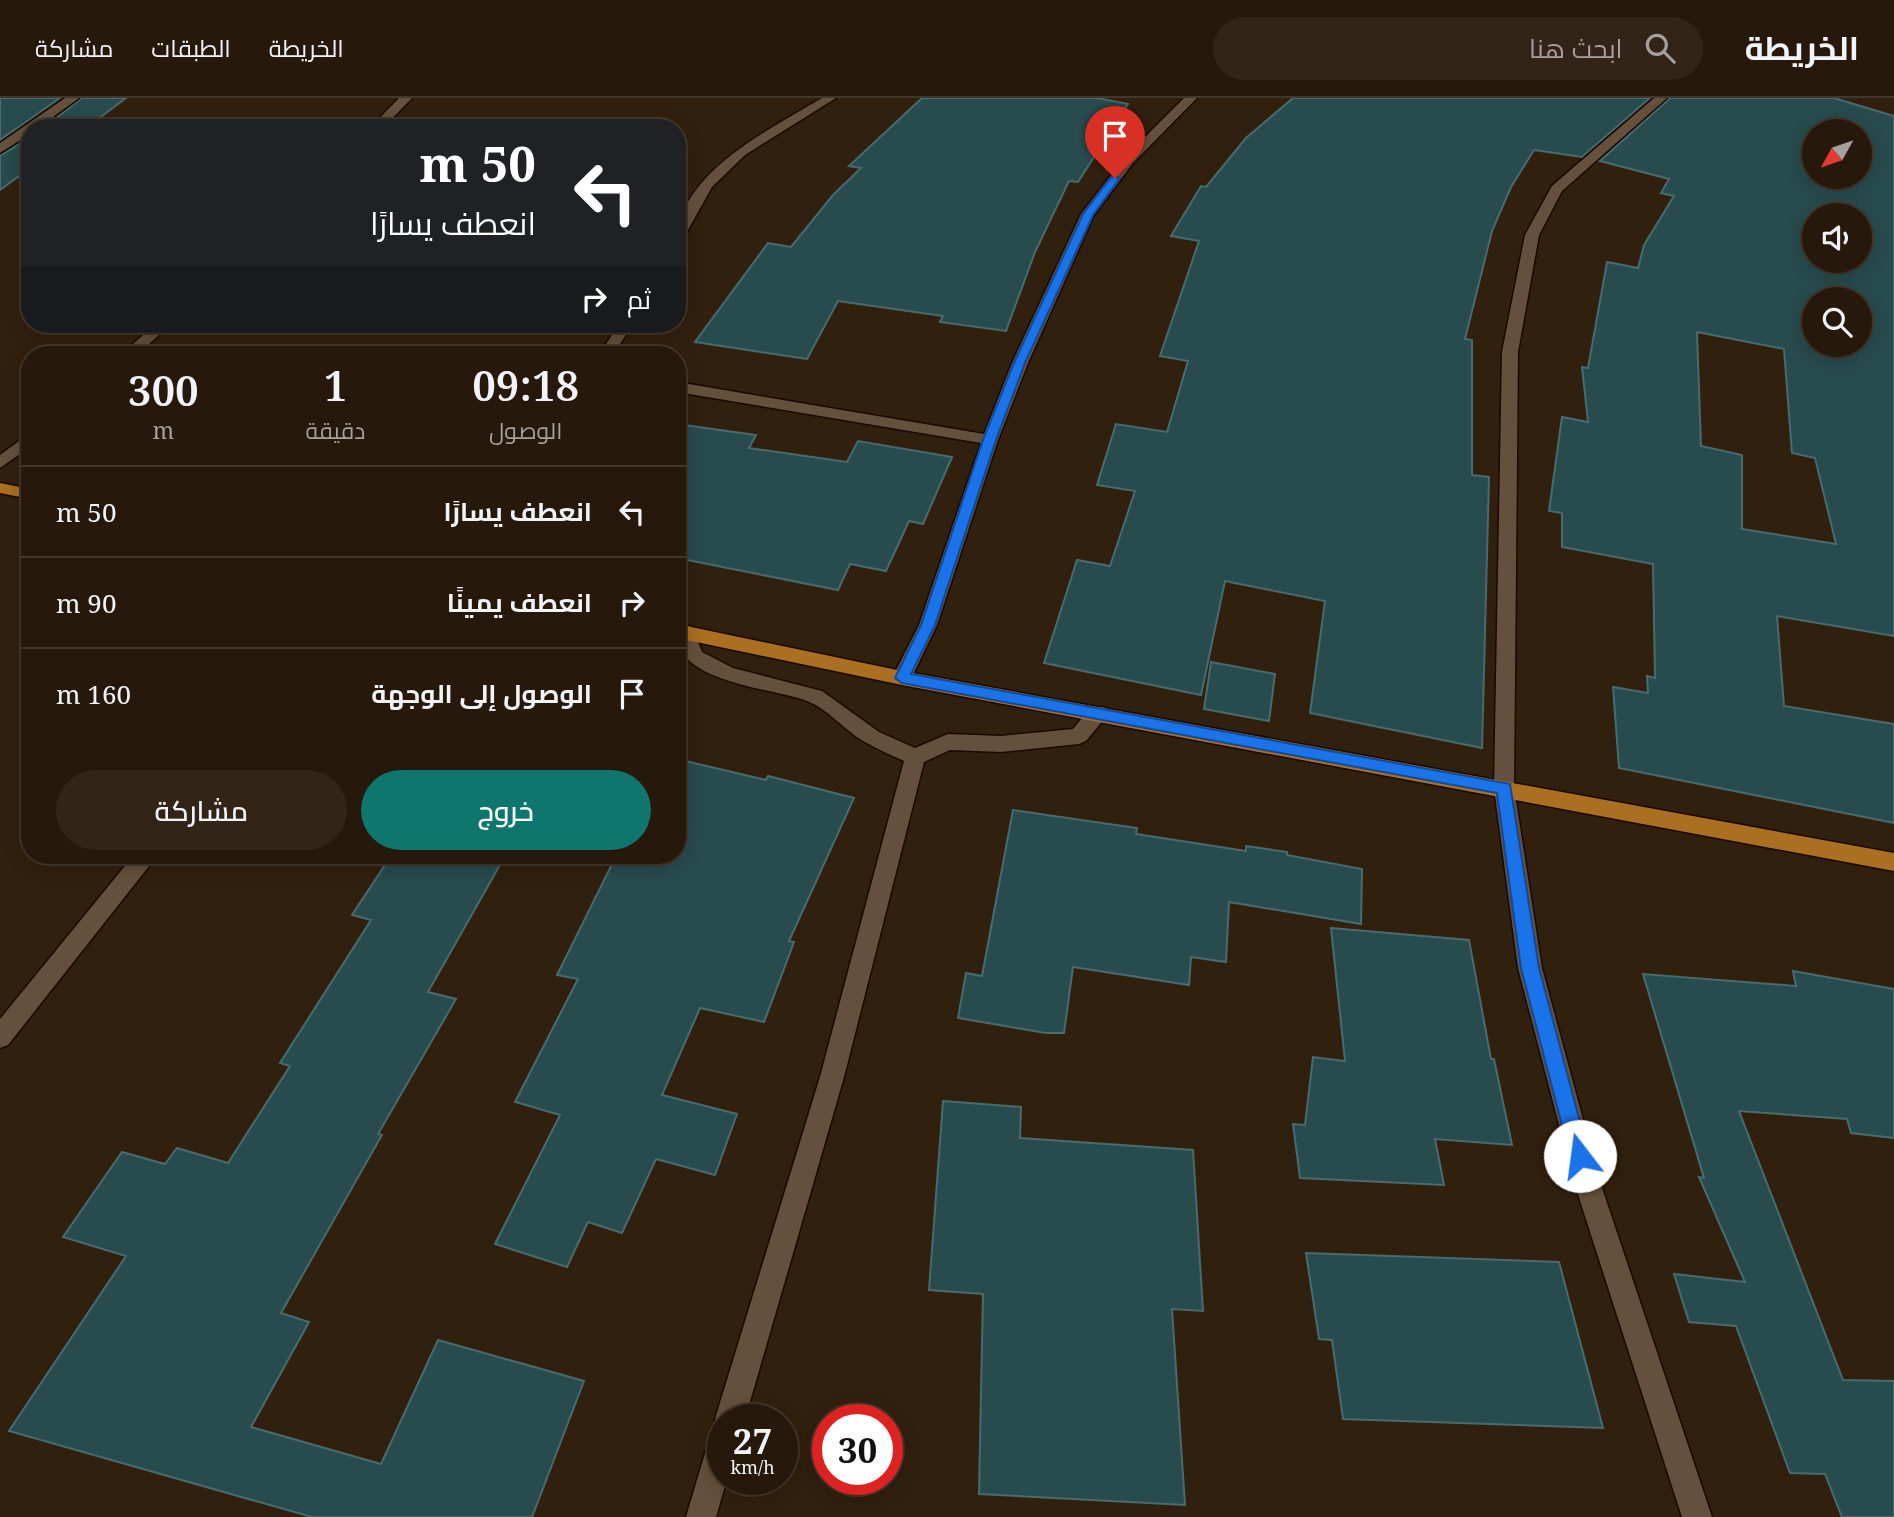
<!DOCTYPE html>
<html lang="ar">
<head>
<meta charset="utf-8">
<style>
	:root { --surface:#26180a; --page:#322518; --text:#f1f3f6; --muted:#a4a09c; --line:#42372b; --accent:#0f766e }
	body { margin:0; font-family:"Noto Serif",Cairo,serif; background:var(--page); color:var(--text); direction:rtl; height:100vh; display:flex; flex-direction:column; font-size:26px; white-space:nowrap }
	* { box-sizing:border-box; margin:0 }
	p { font-size:23px; color:var(--muted) }
	.icon { flex:none; width:38px; height:38px; fill:none; stroke:currentColor; stroke-width:2; stroke-linecap:round; stroke-linejoin:round }
	.map { position:relative; flex:1; overflow:hidden; direction:ltr }
	.side { position:absolute; left:21px; top:248px; width:665px; height:518px; display:flex; flex-direction:column; background:var(--surface); border-radius:28px; box-shadow:0 4px 18px #0003,0 0 0 2px var(--line); direction:rtl }
	.side>* { flex:none }
	.guide { position:absolute; left:21px; top:21px; width:665px; height:214px; border-radius:28px; box-shadow:0 4px 18px #0003,0 0 0 2px var(--line); direction:rtl; background:#202124; color:#fff; overflow:hidden }
	.needle { width:46px; rotate:230deg }
	.fabs { position:absolute; left:1802px; top:21px; display:grid; gap:14px }
	.fabs a { display:grid; place-items:center; width:70px; height:70px; border-radius:50%; background:var(--surface); box-shadow:0 4px 18px #0003,0 0 0 2px var(--line); font-size:35px }
	.speed { position:absolute; left:707px; top:1306px; display:flex; gap:14px; font-size:35px; font-weight:700; text-align:center }
	.speed>* { display:grid; place-content:center; width:91px; height:91px; border-radius:50%; background:var(--surface); box-shadow:0 4px 18px #0003,0 0 0 2px var(--line); line-height:1 }
	.speed small { font-size:18px; font-weight:400 }
	.speed .limit { border:10px solid #d22; background:#fff; color:#111 }
	.pin { position:absolute; display:grid; place-items:center; width:60px; height:60px; color:#fff; margin:-72px -30px; border-radius:50% 50% 50% 0; rotate:-45deg; box-shadow:0 0 7px #0007 }
	.pin .icon { rotate:45deg }
	.me { position:absolute; width:77px; margin:-38px; rotate:345deg; stroke-linejoin:round; filter:drop-shadow(0 0 5px #0008) }
	.turn { display:flex; align-items:center; gap:24px; height:147px; padding:0 35px; font-size:32px }
	.turn .icon { width:91px; height:91px; stroke-width:2.5 }
	.turn b { display:block; font-size:49px; line-height:60px }
	.then { display:flex; align-items:center; height:66px; padding:0 35px; background:#0003; gap:14px; font-size:26px }
	.eta { display:flex; justify-content:space-evenly; align-items:center; height:119px; text-align:center }
	.eta b { font-size:42px; font-weight:600; line-height:49px }
	.cta { display:flex; gap:14px; margin-top:auto; padding:14px 35px }
	.cta a { flex:1; height:80px; border-radius:42px; background:var(--accent); color:#fff; font-size:28px; font-weight:600; line-height:80px; text-align:center }
	.cta a+a { background:var(--page); color:var(--text) }
	ul { padding:0; list-style:none }
	li { display:flex; align-items:center; gap:21px; height:91px; padding:0 35px; border-top:2px solid var(--line) }
	li div { flex:1 }
	li b { display:block; font-size:26px }
	li em { font-style:normal }
	header { display:flex; align-items:center; gap:42px; box-sizing:border-box; height:98px; padding:0 35px; background:var(--surface); border-bottom:2px solid var(--line) }
	header strong { font-size:33px }
	nav { display:flex; gap:38px; margin-inline-start:auto; font-size:24px }
	.search { width:490px; height:63px; background:var(--page); display:flex; align-items:center; gap:18px; box-sizing:border-box; padding:0 24px; border-radius:38px; color:var(--muted); font-size:26px }
	.map>svg:first-child { display:block }
	.building { fill:#284b4e; stroke:#476b6e; stroke-width:2; fill-rule:evenodd }
	.lines { fill:none; stroke-linecap:round; stroke-linejoin:round }
	.minor-casing { stroke:#190900; stroke-width:3 }
	.major-casing { stroke:#190900; stroke-width:3 }
	.minor { fill:#64503c; fill-rule:evenodd }
	.major { fill:#aa6f20; fill-rule:evenodd }
	.route { fill:#1a73e8; stroke:#114b97; stroke-width:2 }
</style>
</head>
<body>
<header>
<strong>الخريطة</strong>
<div class="search"><svg class="icon" aria-label="search" viewBox="0 0 24 24"><circle cx="10" cy="10" r="6"/><path d="M15 15l6 6"/></svg>ابحث هنا</div>
<nav><a>الخريطة</a><a>الطبقات</a><a>مشاركة</a></nav>
</header>
<div class="map">
<svg width="1894" height="1419" viewBox="0 0 1894 1419">
	<rect width="100%" height="100%" fill="#32200e"/>
	<!-- building -->
	<path class="building" d="M 0,0 L 60,0 L 0,42 Z
		M 82,0 L 126,0 L 86,30 L 43,30 Z
		M 922,0 L 1097,0 L 1128,6 L 1078,84 L 1069,83 L 1035,154 L 1006,233 L 940,224 L 943,218 L 838,203 L 807,261 L 695,244 L 768,145 L 791,149 L 833,97 L 861,70 L 849,68 Z
		M 1293,0 L 1650,0 L 1582,59 L 1534,52 L 1511,89 L 1492,133 L 1465,241 L 1472,242 L 1472,377 L 1489,379 L 1482,650 L 1310,615 L 1325,503 L 1225,483 L 1201,597 L 1044,565 L 1077,462 L 1110,468 L 1135,393 L 1097,387 L 1116,326 L 1167,334 L 1188,263 L 1160,258 L 1199,143 L 1171,138 L 1201,88 L 1206,89 L 1246,40 Z
		M 1670,0 L 1834,0 L 1894,18 L 1894,538 L 1777,518 L 1784,608 L 1894,626 L 1894,725 L 1619,670 L 1613,589 L 1648,595 L 1647,578 L 1655,580 L 1653,466 L 1562,449 L 1562,415 L 1549,413 L 1562,319 L 1588,324 L 1582,269 L 1588,270 L 1607,164 L 1638,170 L 1644,147 L 1674,98 L 1661,95 L 1669,81 L 1600,63 ZM 1815,33 L 1860,33 L 1860,79 L 1815,79 ZM 1815,117 L 1860,117 L 1860,163 L 1815,163 ZM 1815,201 L 1860,201 L 1860,247 L 1815,247 ZM 1697,234 L 1784,251 L 1792,355 L 1815,360 L 1836,446 L 1742,431 L 1742,357 L 1701,348 Z
		M 30,39 L 30,70 L 0,92 L 0,58 Z
		M 677,326 L 756,337 L 749,350 L 847,364 L 858,343 L 952,359 L 923,426 L 909,423 L 886,473 L 850,466 L 838,492 L 677,460 Z
		M 1211,564 L 1275,576 L 1269,623 L 1204,611 Z
		M 677,661 L 766,682 L 768,678 L 854,700 L 789,843 L 794,844 L 764,924 L 700,910 L 662,997 L 737,1016 L 715,1077 L 656,1061 L 622,1135 L 588,1124 L 567,1169 L 495,1146 L 560,1017 L 515,1004 L 578,881 L 557,877 L 616,758 L 677,758 Z
		M 1013,712 L 1137,730 L 1136,736 L 1246,753 L 1246,748 L 1287,754 L 1287,757 L 1362,771 L 1361,826 L 1229,804 L 1226,864 L 1191,859 L 1189,887 L 1073,869 L 1064,935 L 1046,935 L 958,920 L 966,875 L 982,878 Z
		M 391,758 L 505,758 L 428,894 L 456,901 L 378,1036 L 382,1037 L 281,1215 L 309,1224 L 251,1329 L 381,1366 L 438,1242 L 584,1283 L 532,1419 L 312,1419 L 9,1333 L 126,1158 L 63,1139 L 122,1054 L 165,1066 L 177,1050 L 228,1065 L 290,968 L 280,965 L 371,822 L 352,817 Z
		M 1331,830 L 1469,842 L 1491,961 L 1494,961 L 1512,1047 L 1435,1041 L 1444,1087 L 1300,1080 L 1293,1026 L 1305,1027 L 1313,959 L 1345,963 Z
		M 1793,873 L 1894,891 L 1894,1040 L 1851,1035 L 1847,1021 L 1739,1013 L 1843,1282 L 1894,1283 L 1894,1419 L 1842,1419 L 1825,1376 L 1790,1375 L 1736,1228 L 1689,1224 L 1674,1176 L 1745,1184 L 1699,1079 L 1704,1080 L 1643,876 L 1796,888 Z
		M 943,1003 L 1021,1009 L 1020,1040 L 1193,1052 L 1203,1213 L 1172,1211 L 1185,1407 L 979,1396 L 983,1196 L 929,1192 Z
		M 1306,1155 L 1559,1164 L 1603,1330 L 1343,1321 L 1332,1242 L 1319,1241 Z"/>
	<g class="lines">
		<!-- minor casing -->
		<g class="minor-casing">
			<path id="minor" d="M 65,0 L 79,0 L 38,30 L 30,30 L 30,36 L 0,55 L 0,45 Z
				M 399,0 L 412,0 L 383,30 L 370,30 Z
				M 822,0 L 836,0 L 745,57 L 712,89 L 684,139 L 677,143 C 677,76 772,30 822,0 Z
				M 1184,0 L 1197,0 L 1133,65 L 1094,117 L 1028,265 L 998,342 L 937,527 L 909,585 L 895,585 L 892,580 L 919,527 L 981,345 L 677,294 L 677,284 L 984,336 L 1012,265 L 1081,116 L 1125,59 Z
				M 1654,0 L 1667,0 L 1562,93 L 1539,137 L 1518,254 L 1514,690 L 1542,870 L 1600,1084 L 1712,1419 L 1682,1419 L 1574,1084 L 1518,870 L 1494,690 L 1502,254 L 1525,137 L 1552,88 Z
				M 155,226 L 171,226 L 137,257 L 121,257 Z
				M 619,226 L 633,226 L 613,257 L 599,257 Z
				M 30,335 L 30,349 L 0,370 L 0,357 Z
				M 685,527 L 692,529 L 702,554 L 733,570 L 822,593 L 879,634 L 915,650 L 948,636 L 1001,638 L 1073,631 C 1083,620 1091,605 1106,610 L 1109,615 L 1086,643 L 1079,646 L 1001,654 L 950,652 L 924,664 L 844,979 L 745,1321 L 723,1321 L 723,1381 L 727,1381 L 716,1419 L 686,1419 L 708,1345 L 713,1335 L 720,1331 L 715,1321 L 820,979 L 904,663 C 891,657 877,651 865,644 C 845,633 828,611 807,603 C 774,590 666,584 678,529 Z
				M 133,758 L 157,758 L 8,947 L 0,950 L 0,921 Z"/>
		</g>
		<!-- major casing -->
		<g class="major-casing">
			<path id="major" d="M 0,385 L 30,391 L 30,401 L 0,395 Z
				M 677,526 L 902,573 L 1894,755 L 1894,773 L 902,587 L 677,540 Z"/>
		</g>
		<!-- minor -->
		<use href="#minor" class="minor"/>
		<!-- major -->
		<use href="#major" class="major"/>
	</g>
	<!-- route -->
	<path class="route" d="M 1112,78 L 1120,80 L 1093,117 L 1025,265 L 996,342 L 935,527 L 911,576 L 1510,686 L 1539,870 L 1589,1058 L 1587,1064 L 1580,1067 L 1573,1064 L 1570,1058 L 1521,870 L 1497,695 L 902,585 L 895,580 L 921,527 L 983,342 L 1014,265 L 1083,116 Z"/>
</svg>
<div class="fabs">
<a><svg class="needle" viewBox="-14 -14 28 28"><path d="M0-13l5 13h-10z" fill="#e53935"/><path d="M0 13l5-13h-10z" fill="#a4a09c"/></svg></a>
<a><svg class="icon" aria-label="sound" viewBox="0 0 24 24"><path d="M4 9h4l5-4v14l-5-4H4zM17 9q2 3 0 6"/></svg></a>
<a><svg class="icon" aria-label="search" viewBox="0 0 24 24"><circle cx="10" cy="10" r="6"/><path d="M15 15l6 6"/></svg></a>
</div>
<div class="speed"><div>27<small>km/h</small></div><div class="limit">30</div></div>
<div class="pin" style="left:1115px;top:80px;background:#d93025"><svg class="icon" aria-label="arrive" viewBox="0 0 24 24"><path d="M6 21V4h12l-3 4 3 4H6"/></svg></div>
<svg class="me" style="left:1580px;top:1058px" viewBox="-20 -20 40 40"><circle r="19" fill="#fff"/><path d="M0-13L10 11 0 6-10 11z" fill="#1a73e8"/></svg>
<div class="guide">
<div class="turn"><svg class="icon" aria-label="left" viewBox="0 0 24 24"><path d="M17 20v-9H6M10 6l-5 5 5 5"/></svg><div><b>50 m</b>انعطف يسارًا</div></div>
<div class="then">ثم<svg class="icon" aria-label="right" viewBox="0 0 24 24"><path d="M7 20v-9h11M14 6l5 5-5 5"/></svg></div>
</div>
<section class="side">
<div class="eta">
<div><b>09:18</b><p>الوصول</p></div>
<div><b>1</b><p>دقيقة</p></div>
<div><b>300</b><p>m</p></div>
</div>
<ul>
<li><svg class="icon" aria-label="left" viewBox="0 0 24 24"><path d="M17 20v-9H6M10 6l-5 5 5 5"/></svg><div><b>انعطف يسارًا</b></div><em>50 m</em></li>
<li><svg class="icon" aria-label="right" viewBox="0 0 24 24"><path d="M7 20v-9h11M14 6l5 5-5 5"/></svg><div><b>انعطف يمينًا</b></div><em>90 m</em></li>
<li><svg class="icon" aria-label="arrive" viewBox="0 0 24 24"><path d="M6 21V4h12l-3 4 3 4H6"/></svg><div><b>الوصول إلى الوجهة</b></div><em>160 m</em></li>
</ul>
<div class="cta"><a>خروج</a><a>مشاركة</a></div>
</section>
</div>
</body>
</html>
